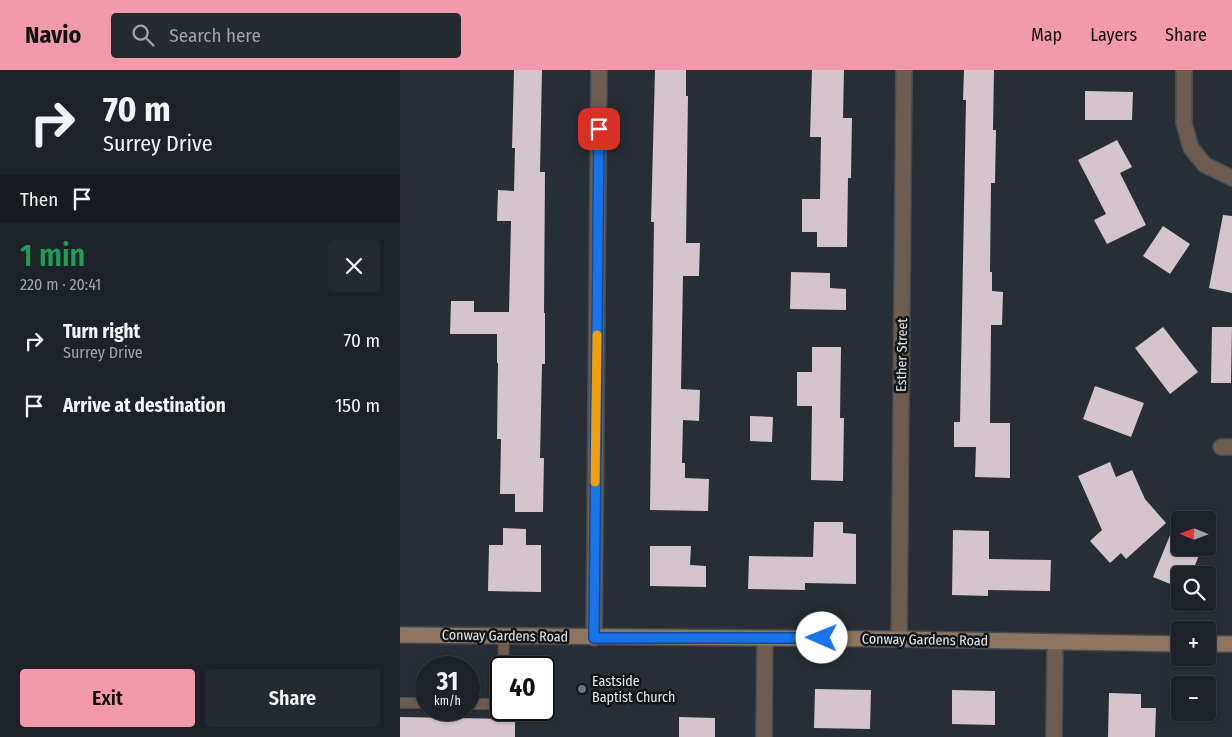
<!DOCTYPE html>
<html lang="en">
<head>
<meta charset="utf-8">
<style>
	:root { --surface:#1d2228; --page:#252a30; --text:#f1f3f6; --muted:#a0a4a8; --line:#3b3f45; --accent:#f29aac }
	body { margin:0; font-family:"Fira Sans Condensed",sans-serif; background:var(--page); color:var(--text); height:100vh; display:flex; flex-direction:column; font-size:19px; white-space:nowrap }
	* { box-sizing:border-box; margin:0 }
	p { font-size:16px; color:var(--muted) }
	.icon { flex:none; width:28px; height:28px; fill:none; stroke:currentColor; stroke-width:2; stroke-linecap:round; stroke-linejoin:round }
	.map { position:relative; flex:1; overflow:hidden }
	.drawer { display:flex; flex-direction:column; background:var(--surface); width:400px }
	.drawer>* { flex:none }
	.guide { background:#1d2228; color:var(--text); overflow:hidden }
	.needle { width:32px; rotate:271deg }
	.fabs { position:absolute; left:771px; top:441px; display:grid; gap:10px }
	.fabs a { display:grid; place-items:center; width:45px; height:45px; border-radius:5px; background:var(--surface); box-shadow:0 1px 4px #0004,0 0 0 1px var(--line); font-size:25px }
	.speed { position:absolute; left:15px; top:586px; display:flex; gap:10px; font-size:25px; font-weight:700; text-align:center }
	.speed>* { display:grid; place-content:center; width:65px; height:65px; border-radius:50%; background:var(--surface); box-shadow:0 1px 4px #0004,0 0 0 1px var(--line); line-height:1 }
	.speed small { font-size:12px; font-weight:400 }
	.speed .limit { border:2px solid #111; border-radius:8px; background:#fff; color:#111 }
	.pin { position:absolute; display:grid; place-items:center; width:42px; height:42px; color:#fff; margin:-21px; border-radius:10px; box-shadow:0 2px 8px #0006 }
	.me { position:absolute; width:55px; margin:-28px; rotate:271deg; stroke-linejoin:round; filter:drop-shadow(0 0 4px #0008) }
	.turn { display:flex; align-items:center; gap:18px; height:105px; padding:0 20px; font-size:22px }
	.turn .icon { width:65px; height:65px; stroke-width:2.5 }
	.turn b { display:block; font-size:35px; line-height:42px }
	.then { display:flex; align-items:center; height:48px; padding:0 20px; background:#0003; gap:10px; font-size:19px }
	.round { display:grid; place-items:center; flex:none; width:52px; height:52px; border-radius:5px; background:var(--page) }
	.summary { display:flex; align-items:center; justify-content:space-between; height:85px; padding:0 20px }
	h1 { font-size:30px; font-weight:600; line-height:38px; color:#1e9e55 }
	.button { display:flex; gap:10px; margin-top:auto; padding:10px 20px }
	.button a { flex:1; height:58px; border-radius:5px; background:var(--accent); color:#111; font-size:20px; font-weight:600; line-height:58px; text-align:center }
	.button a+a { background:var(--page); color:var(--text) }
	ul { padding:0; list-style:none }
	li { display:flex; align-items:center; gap:15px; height:65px; padding:0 20px }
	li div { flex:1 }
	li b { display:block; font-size:19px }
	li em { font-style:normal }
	header { display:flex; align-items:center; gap:30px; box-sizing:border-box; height:70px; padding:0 25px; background:var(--accent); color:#111 }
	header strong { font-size:24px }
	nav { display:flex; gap:28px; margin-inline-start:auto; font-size:18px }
	.search { width:350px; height:45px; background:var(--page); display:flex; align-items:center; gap:12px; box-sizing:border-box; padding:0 18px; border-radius:5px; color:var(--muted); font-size:19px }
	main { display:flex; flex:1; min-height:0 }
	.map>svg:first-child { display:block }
	.building { fill:#d3c5cb }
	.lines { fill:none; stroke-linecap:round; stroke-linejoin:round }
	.lane-casing { stroke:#454c52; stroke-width:12 }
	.street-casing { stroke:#454c52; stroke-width:18 }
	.secondary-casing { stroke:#454c52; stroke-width:18 }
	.lane { stroke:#6d5c4f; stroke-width:10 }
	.street { stroke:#6d5c4f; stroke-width:15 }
	.secondary { stroke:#907660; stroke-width:15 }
	.route-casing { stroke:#114b97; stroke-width:12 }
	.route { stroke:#1a73e8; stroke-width:9 }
	.slow { stroke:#f59e0b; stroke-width:9 }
	.worship-dot { fill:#6b7280; stroke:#131619; stroke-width:2 }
	.labels { text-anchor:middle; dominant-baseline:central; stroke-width:5; stroke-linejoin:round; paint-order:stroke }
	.street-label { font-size:14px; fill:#e2e7eb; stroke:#131619 }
	.poi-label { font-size:14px; fill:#e2e7eb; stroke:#131619; text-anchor:start }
</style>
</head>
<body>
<header>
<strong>Navio</strong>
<div class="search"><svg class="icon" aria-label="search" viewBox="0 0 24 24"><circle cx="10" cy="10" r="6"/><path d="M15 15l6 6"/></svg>Search here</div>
<nav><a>Map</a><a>Layers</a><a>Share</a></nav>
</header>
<main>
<section class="drawer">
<div class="guide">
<div class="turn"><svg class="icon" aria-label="right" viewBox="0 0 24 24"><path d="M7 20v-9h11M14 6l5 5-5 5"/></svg><div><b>70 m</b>Surrey Drive</div></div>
<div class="then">Then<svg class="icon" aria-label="arrive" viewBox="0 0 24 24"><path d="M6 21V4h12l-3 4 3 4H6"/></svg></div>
</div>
<div class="summary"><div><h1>1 min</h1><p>220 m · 20:41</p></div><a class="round"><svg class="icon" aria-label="close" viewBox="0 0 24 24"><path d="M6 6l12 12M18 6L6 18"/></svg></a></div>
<ul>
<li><svg class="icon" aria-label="right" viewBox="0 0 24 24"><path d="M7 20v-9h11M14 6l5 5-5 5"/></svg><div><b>Turn right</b><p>Surrey Drive</p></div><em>70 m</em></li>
<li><svg class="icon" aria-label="arrive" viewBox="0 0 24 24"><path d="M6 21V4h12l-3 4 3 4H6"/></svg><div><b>Arrive at destination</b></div><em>150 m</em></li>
</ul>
<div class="button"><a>Exit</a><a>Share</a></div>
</section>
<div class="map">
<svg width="832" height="667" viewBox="0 0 832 667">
	<rect width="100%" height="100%" fill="#272e35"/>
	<!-- building -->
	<path class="building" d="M 114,0 L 142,0 L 140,102 L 145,102 L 144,243 L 145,243 L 145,294 L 142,294 L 140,388 L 144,388 L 143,442 L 115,442 L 115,424 L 100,424 L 101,369 L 97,369 L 98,293 L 97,293 L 97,264 L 50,264 L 51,231 L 74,231 L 74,242 L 109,242 L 111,151 L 97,151 L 98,120 L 114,121 L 115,78 L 112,78 Z
		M 255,0 L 286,0 L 286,26 L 288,26 L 286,173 L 300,173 L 299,206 L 283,206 L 281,319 L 300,320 L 299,351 L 283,350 L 282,393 L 285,393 L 285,408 L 309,409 L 308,441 L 250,440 L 254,152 L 251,152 Z
		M 412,0 L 444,0 L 443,48 L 452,48 L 451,108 L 448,108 L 447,177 L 417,177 L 417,162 L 402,162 L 402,129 L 420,129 L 421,67 L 410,67 Z
		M 564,0 L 594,0 L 593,60 L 596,60 L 595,113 L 591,113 L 590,202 L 592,202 L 592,221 L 603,222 L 602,255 L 591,255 L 590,353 L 610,353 L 610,408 L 575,407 L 576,377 L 554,377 L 554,352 L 560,352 L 566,30 L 563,30 Z
		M 685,21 L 733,22 L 732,50 L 685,50 Z
		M 717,70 L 732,97 L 720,103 L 746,155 L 707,174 L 694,150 L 706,144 L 678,90 Z
		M 823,145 L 832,146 L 832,223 L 809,218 Z
		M 763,156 L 790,174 L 770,204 L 743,186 Z
		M 391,202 L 430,203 L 430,218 L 446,219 L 446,240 L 390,239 Z
		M 763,257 L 798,302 L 770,324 L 735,278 Z
		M 812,257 L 832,257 L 831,313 L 811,313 Z
		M 412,277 L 441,277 L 440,348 L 444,348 L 443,411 L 411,410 L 412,336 L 397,336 L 397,302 L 412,302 Z
		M 695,316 L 744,333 L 731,367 L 683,349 Z
		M 350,346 L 373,347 L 372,372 L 350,371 Z
		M 710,392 L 716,407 L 732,400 L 745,429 L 766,453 L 726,489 L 721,483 L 710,493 L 690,471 L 702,460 L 678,406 Z
		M 779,443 L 780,478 L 802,478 L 791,505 L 780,505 L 780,518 L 753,507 Z
		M 414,452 L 443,452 L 443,463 L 456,464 L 456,514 L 405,513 L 405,520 L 348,519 L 349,486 L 413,487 Z
		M 103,458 L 126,459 L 126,475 L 141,475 L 141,522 L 88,521 L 89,475 L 103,475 Z
		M 553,460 L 589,461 L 589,489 L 651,490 L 650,521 L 588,520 L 588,526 L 552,525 Z
		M 250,476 L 291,476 L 290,495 L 306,496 L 306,517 L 250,516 Z
		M 415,619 L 471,620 L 470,659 L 414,658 Z
		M 552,620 L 595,621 L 595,655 L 552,654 Z
		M 709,623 L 741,624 L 741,638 L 756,638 L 755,667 L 708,667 Z
		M 0,647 L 115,649 L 115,667 L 0,667 Z
		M 279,647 L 315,648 L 315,667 L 279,667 Z"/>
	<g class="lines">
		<!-- lane casing -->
		<g class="lane-casing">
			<path id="lane" d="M 103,598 L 104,566
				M 0,633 L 26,633
				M 69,634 L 101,634"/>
		</g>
		<!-- street casing -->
		<g class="street-casing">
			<path id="street" d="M 784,0 L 784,53 L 791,78 L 805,95 L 832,108
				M 821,377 L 832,377
				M 194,568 L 199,0
				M 499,569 L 504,0
				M 364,667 L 365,568
				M 654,667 L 655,573"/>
		</g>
		<!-- secondary casing -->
		<g class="secondary-casing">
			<path id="secondary" d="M 0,565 L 499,569 L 780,574
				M 808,574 L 832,574"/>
		</g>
		<!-- lane -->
		<use href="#lane" class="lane"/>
		<!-- street -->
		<use href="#street" class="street"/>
		<!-- secondary -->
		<use href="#secondary" class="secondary"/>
	</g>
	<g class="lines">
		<!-- route casing -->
		<g class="route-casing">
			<path id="route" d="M 199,59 L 194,568 L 422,568"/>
		</g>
		<!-- route -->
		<use href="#route" class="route"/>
		<!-- slow -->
		<path class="slow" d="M 195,412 L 197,265"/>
	</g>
	<!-- markers -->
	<circle class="worship-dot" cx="182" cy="619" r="5"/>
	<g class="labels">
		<!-- street labels -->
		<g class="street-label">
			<text transform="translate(502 285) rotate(-89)">Esther Street</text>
			<text transform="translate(105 566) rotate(1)">Conway Gardens Road</text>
			<text transform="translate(525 570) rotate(1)">Conway Gardens Road</text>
		</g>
		<!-- poi labels -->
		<g class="poi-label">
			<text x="192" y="611">Eastside<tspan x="192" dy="16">Baptist Church</tspan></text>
		</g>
	</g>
</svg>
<div class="fabs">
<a><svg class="needle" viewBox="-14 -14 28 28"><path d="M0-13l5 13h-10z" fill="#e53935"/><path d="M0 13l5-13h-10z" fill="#a0a4a8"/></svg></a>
<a><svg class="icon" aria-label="search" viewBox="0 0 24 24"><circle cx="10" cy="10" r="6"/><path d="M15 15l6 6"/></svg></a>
<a>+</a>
<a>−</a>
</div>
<div class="speed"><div>31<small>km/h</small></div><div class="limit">40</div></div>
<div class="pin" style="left:199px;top:59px;background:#d93025"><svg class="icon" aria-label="arrive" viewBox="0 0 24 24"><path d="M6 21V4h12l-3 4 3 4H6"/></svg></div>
<svg class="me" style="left:422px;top:568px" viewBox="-20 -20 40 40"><circle r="19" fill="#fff"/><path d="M0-13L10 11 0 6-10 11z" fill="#1a73e8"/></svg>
</div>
</main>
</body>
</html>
